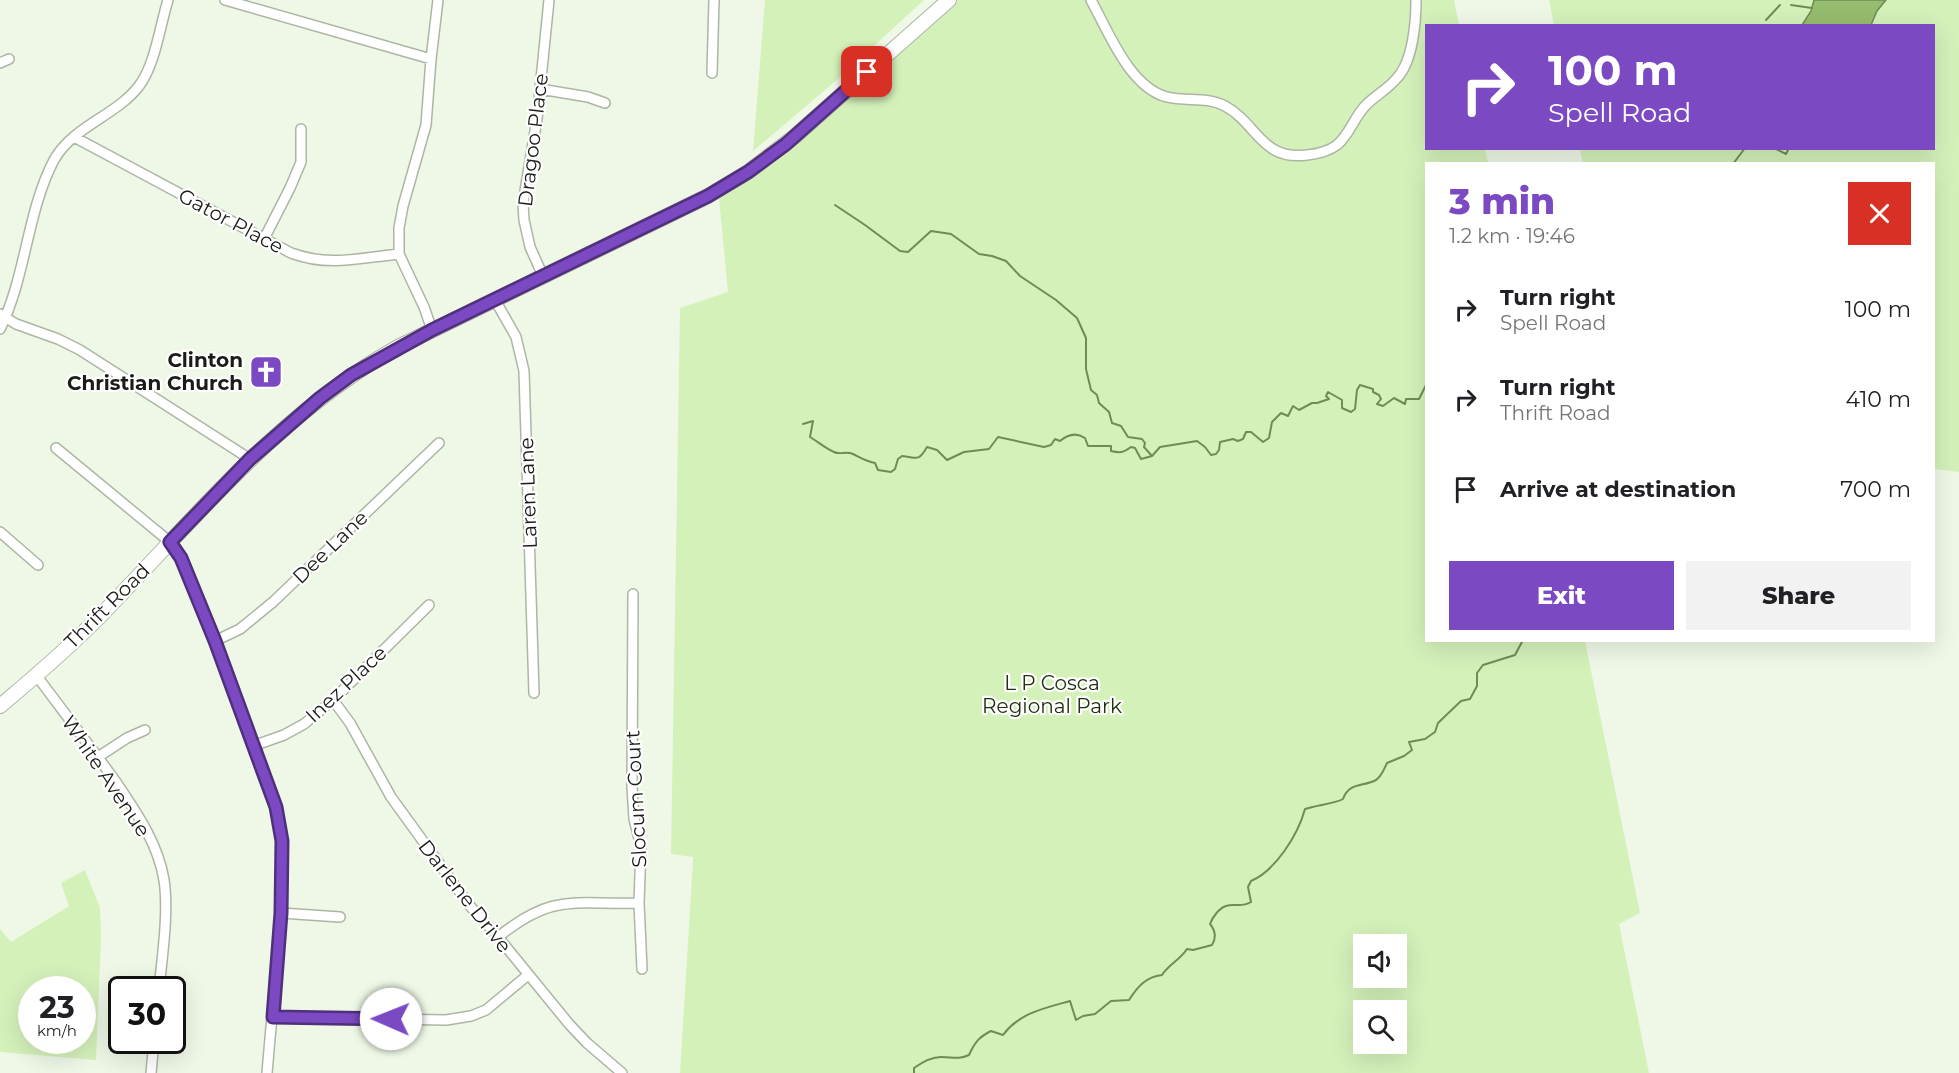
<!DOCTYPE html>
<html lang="en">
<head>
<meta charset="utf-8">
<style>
	:root { --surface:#fff; --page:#f2f2f2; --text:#202124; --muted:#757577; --accent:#7b49c1 }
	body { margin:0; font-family:Montserrat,sans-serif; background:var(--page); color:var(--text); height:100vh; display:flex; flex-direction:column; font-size:22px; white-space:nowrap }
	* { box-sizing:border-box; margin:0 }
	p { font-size:20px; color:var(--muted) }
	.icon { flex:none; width:33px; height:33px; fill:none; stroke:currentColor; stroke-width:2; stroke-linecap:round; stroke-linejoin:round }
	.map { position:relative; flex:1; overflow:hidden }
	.details { position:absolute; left:1425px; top:162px; width:510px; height:480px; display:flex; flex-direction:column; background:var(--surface); border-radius:0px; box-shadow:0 6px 24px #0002 }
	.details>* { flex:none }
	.guide { position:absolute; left:1425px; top:24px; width:510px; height:126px; border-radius:0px; box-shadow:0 6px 24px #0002; background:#7b49c1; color:#fff; overflow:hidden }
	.controls { position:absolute; left:1353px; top:934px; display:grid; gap:12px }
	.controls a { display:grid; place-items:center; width:54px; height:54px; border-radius:0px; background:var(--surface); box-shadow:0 6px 24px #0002; font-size:30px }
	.speed { position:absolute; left:18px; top:976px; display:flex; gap:12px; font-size:30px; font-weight:700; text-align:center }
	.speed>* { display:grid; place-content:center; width:78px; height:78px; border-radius:50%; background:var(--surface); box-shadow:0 6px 24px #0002; line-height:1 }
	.speed small { font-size:15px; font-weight:400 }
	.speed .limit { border:3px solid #111; border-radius:9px; background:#fff; color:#111 }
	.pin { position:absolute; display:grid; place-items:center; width:51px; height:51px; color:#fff; margin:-26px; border-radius:12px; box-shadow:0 3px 9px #0006 }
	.me { position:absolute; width:66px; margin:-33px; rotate:271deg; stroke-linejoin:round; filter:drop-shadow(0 0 4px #0008) }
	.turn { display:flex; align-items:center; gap:21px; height:126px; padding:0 24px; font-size:27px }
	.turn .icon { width:78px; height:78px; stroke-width:2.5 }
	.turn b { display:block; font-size:42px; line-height:51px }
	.round { display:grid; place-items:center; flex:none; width:63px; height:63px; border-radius:0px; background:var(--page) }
	.summary { display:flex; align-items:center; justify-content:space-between; height:102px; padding:0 24px }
	h1 { font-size:36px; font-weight:800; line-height:45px; color:var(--accent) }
	.action { display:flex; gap:12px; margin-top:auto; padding:12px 24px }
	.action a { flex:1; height:69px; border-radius:0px; background:var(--accent); color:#fff; font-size:24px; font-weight:800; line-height:69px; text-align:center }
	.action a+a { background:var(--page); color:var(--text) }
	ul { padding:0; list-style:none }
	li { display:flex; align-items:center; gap:18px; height:90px; padding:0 24px }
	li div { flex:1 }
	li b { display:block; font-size:22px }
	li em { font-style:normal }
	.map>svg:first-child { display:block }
	.green { fill:#d4f1ba; fill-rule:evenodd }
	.water { fill:#95bc6f; stroke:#708c55; stroke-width:1.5 }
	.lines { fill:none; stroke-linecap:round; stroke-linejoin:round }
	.stream { stroke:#708c55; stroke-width:2 }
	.street-casing { stroke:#adb6a5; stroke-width:12 }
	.secondary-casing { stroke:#adb6a5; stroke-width:16 }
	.street { stroke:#fff; stroke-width:9 }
	.secondary { stroke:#fff; stroke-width:14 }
	.route-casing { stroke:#502f7d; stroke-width:15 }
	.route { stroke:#7b49c1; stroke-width:10 }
	.labels { text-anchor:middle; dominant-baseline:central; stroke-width:4.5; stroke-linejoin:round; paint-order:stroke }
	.street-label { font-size:20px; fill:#1a1d17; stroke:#fff }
	.poi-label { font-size:20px; font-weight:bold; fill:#1a1d17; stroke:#fff; text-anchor:end }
	.park-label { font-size:20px; fill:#213010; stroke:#fff }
</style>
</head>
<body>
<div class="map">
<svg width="1959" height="1073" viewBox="0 0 1959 1073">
	<rect width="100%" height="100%" fill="#eff8e7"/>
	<!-- green -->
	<path class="green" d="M 765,0 L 924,0 L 838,79 L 753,151 Z
		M 958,0 L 1454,0 L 1459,25 L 1426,26 L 1426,148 L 1485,149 L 1488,163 L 1426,164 L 1426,640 L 1585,641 L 1640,913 L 1619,924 L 1649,1073 L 680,1073 L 693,860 L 693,857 L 671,854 L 680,308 L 728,292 L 719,199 C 809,144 878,67 958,0 ZM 1364,945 L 1396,945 L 1396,978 L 1364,978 ZM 1364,1011 L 1396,1011 L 1396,1044 L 1364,1044 Z
		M 1549,0 L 1959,0 L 1959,472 L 1934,469 L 1934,164 L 1583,164 L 1580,149 L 1934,148 L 1934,26 L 1554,25 Z
		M 85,870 L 100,908 L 101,937 L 96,1060 L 0,1052 L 0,929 L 11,942 L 69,906 L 61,883 ZM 32,990 L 82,990 L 82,1041 L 32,1041 Z"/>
	<!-- water -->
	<path class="water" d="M 1814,0 L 1886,0 L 1877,11 L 1871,25 L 1802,25 L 1811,11 Z"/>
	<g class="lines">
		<!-- stream -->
		<path class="stream" d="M 1791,5 L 1812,8
			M 1766,20 L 1780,5
			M 1774,148 L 1786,154 L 1789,148
			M 1733,164 L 1745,148
			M 835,205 L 865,225 L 900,251 L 908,252 L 931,231 L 951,234 L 979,254 L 992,256 L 1006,261 L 1020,276 L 1056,300 L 1077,318 L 1086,338 L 1086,369 L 1091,390 L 1097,395 L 1099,403 L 1109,412 L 1112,423 L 1121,426 L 1128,437 L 1142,439 L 1145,443 L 1144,447 L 1152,456
			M 803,424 L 813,421 L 810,437 C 817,441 825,448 834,452 C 840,455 846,451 853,454 C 861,458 865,461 875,463 L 878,470 L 891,472 L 895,469 L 898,459 L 902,456 C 916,457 918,463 927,447 L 937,450 L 947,460 L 964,452 L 989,449 L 998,437 L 1044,447 L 1051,445 L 1055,439 L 1060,441 C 1067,435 1076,432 1085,438 L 1088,446 L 1111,446 L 1111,451 C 1120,453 1123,453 1131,447 L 1135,448 L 1141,459 L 1152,456 L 1160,447 L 1197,441 L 1205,447 L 1211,455 L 1216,454 L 1219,450 L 1220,442 L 1233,439 L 1238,441 L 1243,439 L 1246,432 L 1251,432 L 1263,442 L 1269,438 L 1272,422 L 1281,413 L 1288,416 L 1293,406 L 1299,410 L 1312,403 L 1317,403 L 1329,399 L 1326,396 L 1328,392 L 1342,400 L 1342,408 L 1351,412 L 1355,409 L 1357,390 L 1360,385 L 1373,389 L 1373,392 L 1379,395 L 1381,399 L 1377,404 L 1383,406 L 1394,398 L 1405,404 L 1406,399 L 1419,399 L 1426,385
			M 914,1073 L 914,1068 C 921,1063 932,1057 941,1057 C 953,1057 958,1060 969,1055 C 975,1042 979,1037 991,1031 L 1003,1035 C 1019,1013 1045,1008 1070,1001 L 1076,1020 L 1083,1016 L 1095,1014 L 1111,1001 L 1129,1000 C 1138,986 1146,977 1162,975 C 1169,964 1180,960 1187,949 L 1193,950 L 1212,945 C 1216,939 1216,931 1210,924 C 1212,918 1219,908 1226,906 C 1234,903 1241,908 1251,902 L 1248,887 L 1251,881 C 1275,871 1298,835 1305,809 C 1316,805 1334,804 1343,799 C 1349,782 1363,787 1376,780 C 1382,776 1384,769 1387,763 L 1404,756 L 1412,750 L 1409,742 L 1425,739 L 1435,732 L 1438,723 L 1461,701 L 1470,699 L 1477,686 L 1477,673 L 1483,665 L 1515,655 L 1523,640"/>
		<!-- street casing -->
		<g class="street-casing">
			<path id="street" d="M 225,0 L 431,59
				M 1091,0 C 1108,31 1130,88 1167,97 C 1187,102 1206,96 1225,106 C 1257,123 1261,161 1307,155 C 1317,154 1329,151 1337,145 C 1350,134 1354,117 1366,105 C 1376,95 1388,89 1397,78 C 1413,61 1416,22 1416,0
				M 0,63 L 9,59
				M 712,73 L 714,0
				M 540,89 L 588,97 L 605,103
				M 74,137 L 291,253 C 329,267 359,258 399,254
				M 264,239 L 290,188 L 301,162 L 301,129
				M 543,276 L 530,247 L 524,220 L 523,203 L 537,119 L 549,0
				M 495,300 L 516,337 L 524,371 L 534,693
				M 0,314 L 16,324 L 58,339 L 80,350 L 250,459
				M 0,329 C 26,277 27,211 54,160 C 73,126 116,116 139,86 C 155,65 160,26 168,0
				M 432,330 L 424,307 L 399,254 L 399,228 L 403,206 L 426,125 L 431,59 L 438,0
				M 56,448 L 170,542 L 177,550 L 193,586 L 239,704 L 276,807 L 281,828 L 281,913 L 267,1073
				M 0,532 L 38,565
				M 633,594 L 632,787 L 634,819 L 641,846 L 639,903 L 642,969
				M 215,641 L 240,629 L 273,602 L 439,443
				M 36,675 C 63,711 90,746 116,782 C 136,812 158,843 164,880 C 169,913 162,956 159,990
				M 333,700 L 350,723 L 391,797 L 470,906 L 498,937 L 569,1024 L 587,1043 L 622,1073
				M 253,746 L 284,735 L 304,724 L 333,700 L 429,605
				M 98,757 L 127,738 L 145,730
				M 281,913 L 340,917
				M 498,937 C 554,892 574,905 639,903
				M 273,1017 L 446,1020 L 471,1016 L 486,1010 L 528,975
				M 151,1073 L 154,1041"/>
		</g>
		<!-- secondary casing -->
		<g class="secondary-casing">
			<path id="secondary" d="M 0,706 C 36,676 72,645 105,611 C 197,516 281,412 398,347 L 708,196 L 748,172 L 794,137 L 949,0"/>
		</g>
		<!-- street -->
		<use href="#street" class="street"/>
		<!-- secondary -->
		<use href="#secondary" class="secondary"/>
	</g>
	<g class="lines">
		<!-- route casing -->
		<g class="route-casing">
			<path id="route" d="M 391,1019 L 273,1017 L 281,913 L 282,841 L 276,807 L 215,641 L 181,558 L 170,542 L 250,459 L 320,398 L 351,375 L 432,330 L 708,196 L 748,172 L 786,144 L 867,72"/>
		</g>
		<!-- route -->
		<use href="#route" class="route"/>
	</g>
	<!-- icons -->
	<defs>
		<g id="church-square" transform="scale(1.725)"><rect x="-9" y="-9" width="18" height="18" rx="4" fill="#7b49c1" stroke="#fff"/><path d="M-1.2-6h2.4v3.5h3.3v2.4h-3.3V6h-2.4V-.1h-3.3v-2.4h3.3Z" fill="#fff"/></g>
	</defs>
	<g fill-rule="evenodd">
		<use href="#church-square" x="266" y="372"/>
	</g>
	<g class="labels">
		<!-- street labels -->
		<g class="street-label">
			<text transform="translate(533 140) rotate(-83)">Dragoo Place</text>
			<text transform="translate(231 221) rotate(28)">Gator Place</text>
			<text transform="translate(528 493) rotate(-92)">Laren Lane</text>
			<text transform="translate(330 547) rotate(-44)">Dee Lane</text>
			<text transform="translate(107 606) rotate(-45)">Thrift Road</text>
			<text transform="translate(346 684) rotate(-43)">Inez Place</text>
			<text transform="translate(106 776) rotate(56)">White Avenue</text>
			<text transform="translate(636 799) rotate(-93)">Slocum Court</text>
			<text transform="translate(465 896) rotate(52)">Darlene Drive</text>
		</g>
		<!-- poi labels -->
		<g class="poi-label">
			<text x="243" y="360">Clinton<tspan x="243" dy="23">Christian Church</tspan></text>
		</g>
		<!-- park labels -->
		<g class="park-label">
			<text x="1052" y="683">L P Cosca<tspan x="1052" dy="23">Regional Park</tspan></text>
		</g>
	</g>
</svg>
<div class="controls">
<a><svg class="icon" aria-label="sound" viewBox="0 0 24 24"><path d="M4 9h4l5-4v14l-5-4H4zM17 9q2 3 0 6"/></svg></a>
<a><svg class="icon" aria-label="search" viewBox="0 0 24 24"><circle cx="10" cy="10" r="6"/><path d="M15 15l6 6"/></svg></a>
</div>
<div class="speed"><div>23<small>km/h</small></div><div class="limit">30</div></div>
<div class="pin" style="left:867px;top:72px;background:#d93025"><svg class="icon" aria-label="arrive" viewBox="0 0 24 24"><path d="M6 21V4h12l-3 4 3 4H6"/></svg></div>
<svg class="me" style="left:391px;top:1019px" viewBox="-20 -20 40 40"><circle r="19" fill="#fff"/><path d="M0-13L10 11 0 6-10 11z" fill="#7b49c1"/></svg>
<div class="guide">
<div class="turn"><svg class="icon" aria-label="right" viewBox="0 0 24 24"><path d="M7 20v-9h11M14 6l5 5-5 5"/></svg><div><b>100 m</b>Spell Road</div></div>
</div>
<section class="details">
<div class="summary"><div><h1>3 min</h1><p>1.2 km · 19:46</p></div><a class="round" style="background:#d93025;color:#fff"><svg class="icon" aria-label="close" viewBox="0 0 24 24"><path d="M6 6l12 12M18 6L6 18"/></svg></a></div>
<ul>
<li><svg class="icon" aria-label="right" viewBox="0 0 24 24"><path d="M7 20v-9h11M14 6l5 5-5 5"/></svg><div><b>Turn right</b><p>Spell Road</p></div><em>100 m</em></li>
<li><svg class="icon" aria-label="right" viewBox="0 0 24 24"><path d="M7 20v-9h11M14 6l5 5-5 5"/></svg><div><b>Turn right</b><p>Thrift Road</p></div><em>410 m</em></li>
<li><svg class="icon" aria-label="arrive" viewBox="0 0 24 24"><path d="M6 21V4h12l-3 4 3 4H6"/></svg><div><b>Arrive at destination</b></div><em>700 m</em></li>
</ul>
<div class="action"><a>Exit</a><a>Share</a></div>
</section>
</div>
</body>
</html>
